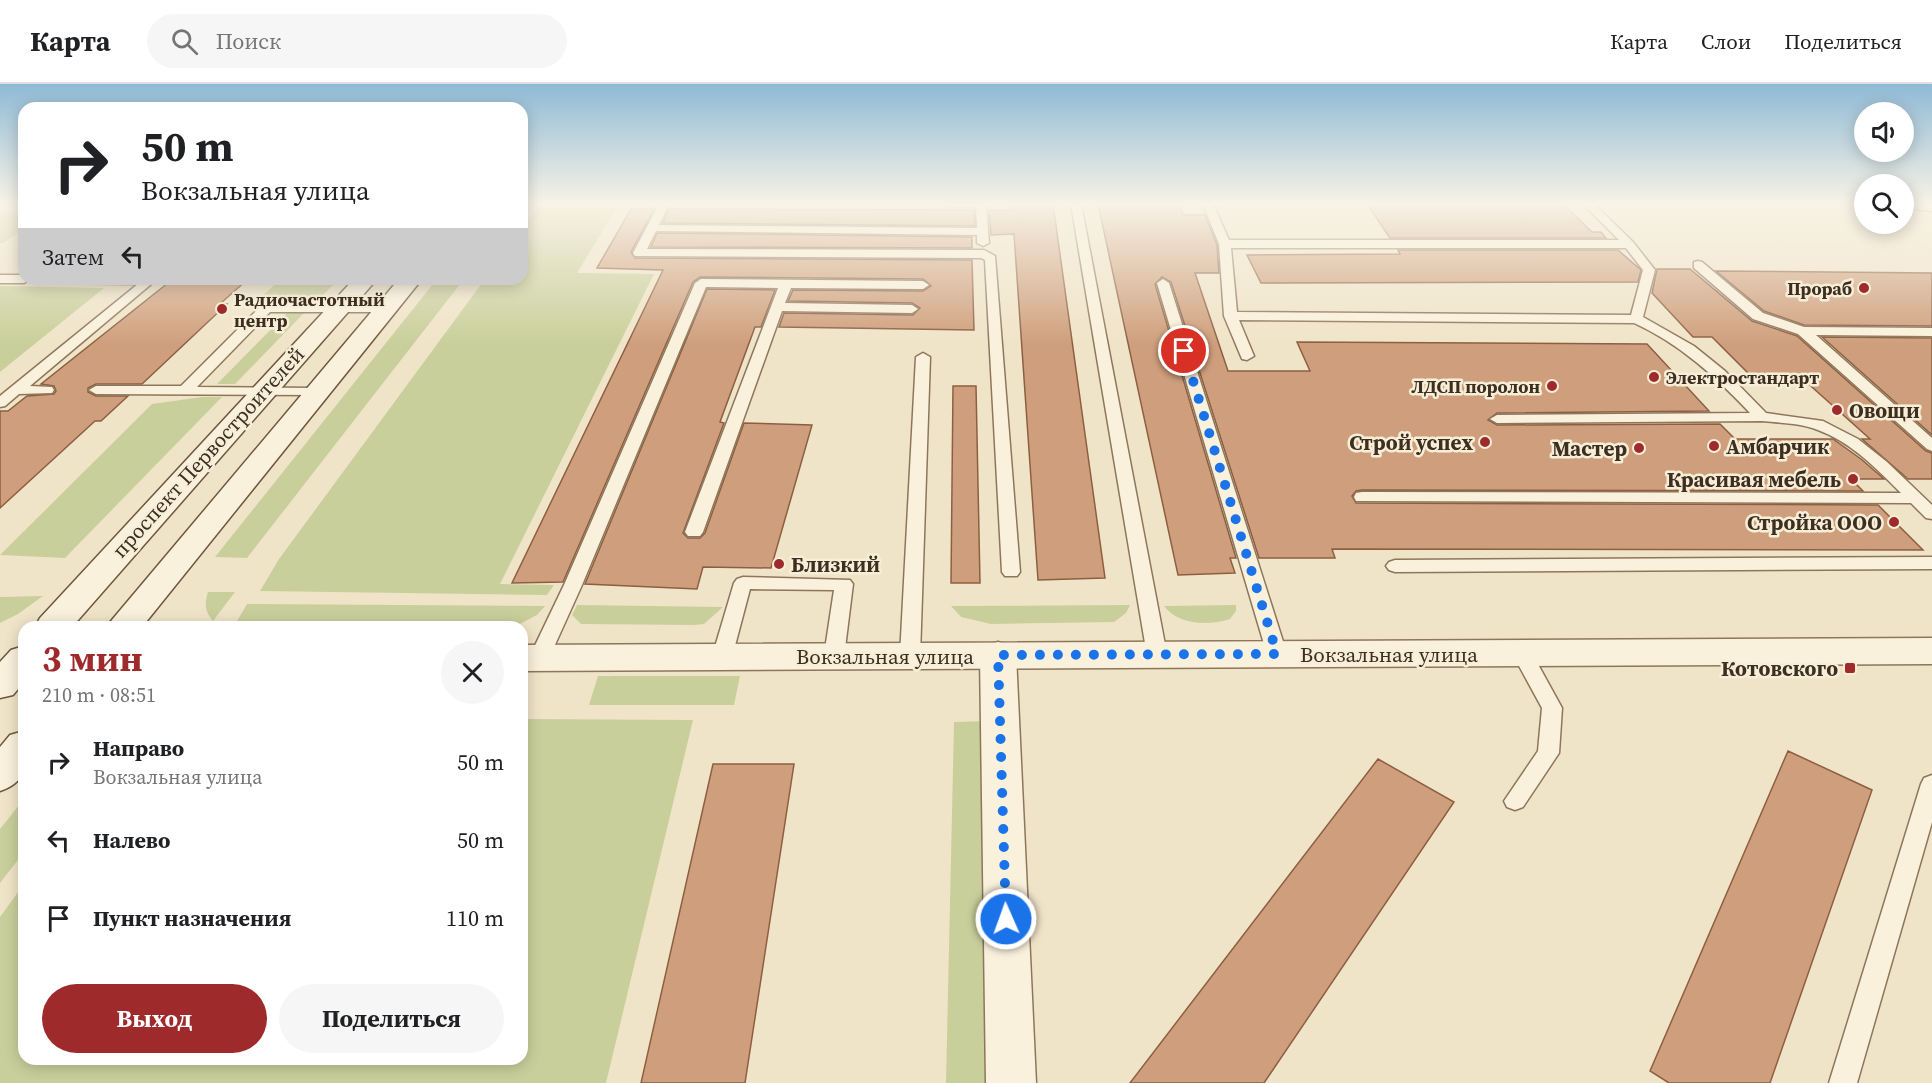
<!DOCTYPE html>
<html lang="ru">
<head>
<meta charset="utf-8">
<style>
	:root { --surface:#fff; --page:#f6f6f6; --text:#202124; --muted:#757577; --line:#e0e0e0; --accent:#9e2a2b }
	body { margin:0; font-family:"Source Serif 4",serif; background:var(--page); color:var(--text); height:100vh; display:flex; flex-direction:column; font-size:22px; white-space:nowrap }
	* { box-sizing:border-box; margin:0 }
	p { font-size:20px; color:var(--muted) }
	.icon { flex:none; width:33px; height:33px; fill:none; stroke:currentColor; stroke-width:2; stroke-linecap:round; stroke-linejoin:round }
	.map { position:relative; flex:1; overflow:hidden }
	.details { position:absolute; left:18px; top:537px; width:510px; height:444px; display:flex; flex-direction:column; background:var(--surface); border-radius:18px; box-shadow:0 3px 15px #0003 }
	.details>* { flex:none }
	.banner { position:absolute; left:18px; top:18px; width:510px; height:183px; border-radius:18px; box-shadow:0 3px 15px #0003; background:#fff; color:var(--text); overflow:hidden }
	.buttons { position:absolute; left:1854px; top:18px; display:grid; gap:12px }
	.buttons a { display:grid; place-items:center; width:60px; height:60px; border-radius:50%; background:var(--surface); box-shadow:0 3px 15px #0003; font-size:30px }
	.pin { position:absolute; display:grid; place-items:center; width:51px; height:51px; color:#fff; margin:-26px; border:3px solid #fff; border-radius:50%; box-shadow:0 2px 6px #0007 }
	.me { position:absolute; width:66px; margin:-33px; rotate:358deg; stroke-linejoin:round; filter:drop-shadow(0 0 4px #0008) }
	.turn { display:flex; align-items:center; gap:21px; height:126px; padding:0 24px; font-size:27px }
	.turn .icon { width:78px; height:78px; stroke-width:2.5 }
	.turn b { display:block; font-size:42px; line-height:51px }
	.then { display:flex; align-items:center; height:57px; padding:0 24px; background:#0003; gap:12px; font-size:22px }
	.round { display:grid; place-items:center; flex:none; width:63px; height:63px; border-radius:32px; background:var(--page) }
	.head { display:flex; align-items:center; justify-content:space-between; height:102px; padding:0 24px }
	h1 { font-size:36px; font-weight:700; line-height:45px; color:var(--accent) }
	.cta { display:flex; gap:12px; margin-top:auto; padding:12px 24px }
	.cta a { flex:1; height:69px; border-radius:36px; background:var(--accent); color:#fff; font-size:24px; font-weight:700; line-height:69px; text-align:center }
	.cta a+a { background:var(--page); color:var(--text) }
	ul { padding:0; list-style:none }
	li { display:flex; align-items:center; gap:18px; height:78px; padding:0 24px }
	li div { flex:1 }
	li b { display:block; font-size:22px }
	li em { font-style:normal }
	header { display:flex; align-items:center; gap:36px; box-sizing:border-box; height:84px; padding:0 30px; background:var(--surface); border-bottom:2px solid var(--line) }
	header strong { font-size:28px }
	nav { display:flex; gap:33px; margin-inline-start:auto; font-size:21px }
	.search { width:420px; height:54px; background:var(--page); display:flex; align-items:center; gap:15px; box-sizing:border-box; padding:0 21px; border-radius:33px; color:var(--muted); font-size:22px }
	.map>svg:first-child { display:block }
	.green { fill:#c9cf9b }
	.building { fill:#cf9f7d; stroke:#8d5f41; stroke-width:1.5 }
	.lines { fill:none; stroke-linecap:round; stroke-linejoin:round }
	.service-casing { stroke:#8d765c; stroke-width:3 }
	.minor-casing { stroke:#8d765c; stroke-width:3 }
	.tertiary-casing { stroke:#8d765c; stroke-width:3 }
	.secondary-casing { stroke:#6f573f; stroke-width:3 }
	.service { fill:#faf1dc; fill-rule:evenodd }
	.minor { fill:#faf1dc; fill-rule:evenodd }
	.tertiary { fill:#faf1dc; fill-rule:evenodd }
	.secondary { fill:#faf1dc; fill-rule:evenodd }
	.route { stroke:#1a73e8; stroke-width:10; stroke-dasharray:0 18 }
	.poi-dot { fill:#9e2a2b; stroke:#f7eed8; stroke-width:2 }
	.labels { text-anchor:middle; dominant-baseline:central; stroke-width:5; stroke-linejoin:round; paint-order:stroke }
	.far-poi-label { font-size:18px; font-weight:bold; fill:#3d2e20; stroke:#f7eed8; text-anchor:end }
	.poi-label { font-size:21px; font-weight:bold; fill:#3d2e20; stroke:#f7eed8; text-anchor:end }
	.street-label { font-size:21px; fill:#3d2e20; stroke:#f7eed8 }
</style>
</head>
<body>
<header>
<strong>Карта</strong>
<div class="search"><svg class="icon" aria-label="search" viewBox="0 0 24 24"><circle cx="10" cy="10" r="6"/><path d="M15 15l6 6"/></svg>Поиск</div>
<nav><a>Карта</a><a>Слои</a><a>Поделиться</a></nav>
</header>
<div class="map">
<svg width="1932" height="999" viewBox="0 0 1932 999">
	<rect width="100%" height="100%" fill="#f0e4c8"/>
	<!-- green -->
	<path class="green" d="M 540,120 L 619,120 L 577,189 L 654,190 L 500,500 L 554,501 L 547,511 L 260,507 L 279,475 L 485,195 L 522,195 L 522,145 Z
		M 0,128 L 24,128 L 24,145 L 3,159 L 0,159 Z
		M 281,195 L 339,195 L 320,214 L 260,214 Z
		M 437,195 L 464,195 L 247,474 L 215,473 Z
		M 0,202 L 104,204 L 0,288 Z
		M 287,229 L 304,229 L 235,300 L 217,300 Z
		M 202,313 L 222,313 L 65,474 L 0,471 L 152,320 Z
		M 208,508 L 235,508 L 213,537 C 205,527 204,521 208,508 Z
		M 43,512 L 18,530 L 0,539 L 0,513 Z
		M 247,520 L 545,522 L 537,531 L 516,542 L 236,539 Z
		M 577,521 L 723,523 L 704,540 L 695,541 L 581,540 L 572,531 Z
		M 1130,521 L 1126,529 L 1114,538 L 991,540 L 961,533 L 951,522 Z
		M 1236,521 L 1236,527 L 1230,535 C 1208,542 1178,541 1164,522 Z
		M 598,592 L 740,592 L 734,621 L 589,621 Z
		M 522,635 L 693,636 L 606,999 L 0,999 L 0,833 L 24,800 L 24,975 L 522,975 Z
		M 987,637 L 993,999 L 946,999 L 954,638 Z
		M 24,715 L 24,768 L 0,799 L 0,745 Z"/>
	<!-- building -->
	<path class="building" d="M 1012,120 L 1053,120 L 1105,494 L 1038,496 L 1014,150 L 991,151 L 989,126 L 1012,126 Z
		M 1098,120 L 1180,120 L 1183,131 L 1205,131 L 1217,161 L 1219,189 L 1195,189 L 1228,287 L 1310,287 L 1297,258 L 1647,260 L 1709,327 L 1497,329 L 1488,336 L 1497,341 L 1720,340 L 1735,355 L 1833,355 L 1861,375 L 1884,395 L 1851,395 L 1863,407 L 1362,406 L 1356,407 L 1352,412 L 1356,419 L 1878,421 L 1923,466 L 1332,465 L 1335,474 L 1259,474 L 1171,198 L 1162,193 L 1155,200 L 1236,474 L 1230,474 L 1235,489 L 1178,491 Z
		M 1367,120 L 1563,120 L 1592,148 L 1601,148 L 1606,154 L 1390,154 Z
		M 631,125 L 654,125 L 631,168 L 635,174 L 972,176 L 974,246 L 779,243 L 784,229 L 913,231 L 920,224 L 912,219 L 788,217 L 793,206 L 923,207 L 931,202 L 923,195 L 700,193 L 693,198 L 563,498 L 512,499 L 663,186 L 597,184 Z
		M 669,125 L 974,126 L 975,142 L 663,139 Z
		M 657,149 L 972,153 L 972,164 L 651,163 Z
		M 1398,166 L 1618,166 L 1641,186 L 1638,198 L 1261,199 L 1247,171 L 1400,170 Z
		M 1657,185 L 1690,185 L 1752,237 L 1797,252 L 1926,367 L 1932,369 L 1932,395 L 1908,395 L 1862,355 L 1870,355 L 1804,296 L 1754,295 L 1712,253 L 1693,253 L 1652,209 Z
		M 1716,187 L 1932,189 L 1932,242 L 1804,241 L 1764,227 Z
		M 173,195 L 248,195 L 221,219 L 227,220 L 142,300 L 96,300 L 88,304 L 88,308 L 96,312 L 128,312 L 101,337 L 95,337 L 0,424 L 0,327 L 8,327 L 27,312 L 54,310 L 56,307 L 54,302 L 41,300 Z
		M 707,205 L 775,206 L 761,243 L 755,243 L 720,338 L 724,339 L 683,449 L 688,454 L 700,454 L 705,449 L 744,339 L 812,341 L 771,484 L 703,483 L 697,505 L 585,500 Z
		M 1822,253 L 1932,254 L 1932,351 Z
		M 953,302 L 976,302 L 980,499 L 951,499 Z
		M 1788,667 L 1872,706 L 1770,999 L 1669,999 L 1650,987 Z
		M 1378,675 L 1454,718 L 1264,999 L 1130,999 Z
		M 713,680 L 794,680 L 745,999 L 641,999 Z"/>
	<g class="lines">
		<!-- service casing -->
		<g class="service-casing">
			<path id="service" d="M 659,120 L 669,120 L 659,141 L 977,144 L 976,123 L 949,123 L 944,120 L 986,120 L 989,159 L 983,162 L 977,159 L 977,151 L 656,147 L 647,165 L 984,166 L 995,172 L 1020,488 L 1017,492 L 1005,492 L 1002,488 L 985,176 L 981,174 L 635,172 L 633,169 Z
				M 1071,120 L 1081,120 L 1167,571 L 1164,576 L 1157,578 L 1150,576 L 1147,571 Z
				M 1203,120 L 1213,120 L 1229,156 L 1619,156 L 1583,120 L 1594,120 L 1633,158 L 1655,186 L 1643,233 L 1694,262 L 1725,287 L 1766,329 L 1823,337 L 1858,355 L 1887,378 L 1932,421 L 1932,435 L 1926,434 L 1911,419 L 1356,417 L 1354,413 L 1356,409 L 1362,408 L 1901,409 C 1877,385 1851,358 1818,346 C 1801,339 1781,339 1762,337 L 1497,339 L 1490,335 L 1497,331 L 1750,329 C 1715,292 1680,260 1634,239 L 1239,236 L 1254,272 L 1247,276 L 1242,275 L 1224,232 L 1219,160 ZM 1231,164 L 1626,164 L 1643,186 L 1631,231 L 1237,228 Z
				M 1857,120 L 1864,120 L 1864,123 L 1858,122 Z
				M 1904,120 L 1932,121 L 1932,127 L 1904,124 Z
				M 1698,177 L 1702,178 L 1763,229 L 1804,243 L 1932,244 L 1932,252 L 1816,251 L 1932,354 L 1932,367 L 1927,365 L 1798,250 L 1753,235 L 1694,184 L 1694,178 Z
				M 0,191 L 24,191 L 24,195 L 30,195 L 24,199 L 0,199 Z
				M 31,195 L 156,196 L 30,302 L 52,303 L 54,306 L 52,309 L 19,310 L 5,322 L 0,323 L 0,312 L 138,200 L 37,199 Z
				M 701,195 L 923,197 L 929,201 L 923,205 L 791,204 L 785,219 L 912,221 L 918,225 L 912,229 L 782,227 L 703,448 L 700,452 L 688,452 L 685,448 L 778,204 L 706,203 L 582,501 L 549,574 L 546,579 L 539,581 L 532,579 L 529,574 L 564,501 L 695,199 Z
				M 1163,195 L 1169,199 L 1287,570 L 1284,575 L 1277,577 L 1270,575 L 1267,570 L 1157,199 Z
				M 267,220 L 388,220 L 394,224 L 388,228 L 270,228 L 197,303 L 318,304 L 325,308 L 323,311 L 96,310 L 89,306 L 96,302 L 181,302 L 262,221 Z
				M 923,269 L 930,273 L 920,572 L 917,577 L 910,579 L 903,577 L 900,572 L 916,273 Z
				M 1932,473 L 1932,485 L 1395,488 L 1389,486 L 1386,482 L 1389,478 L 1395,476 Z
				M 743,493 L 850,496 L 853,500 L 844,572 L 841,577 L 834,579 L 827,577 L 824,572 L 834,506 L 750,505 L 732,573 L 729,578 L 722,580 L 715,578 L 712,573 L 734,499 L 737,495 Z
				M 1522,562 L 1529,564 L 1562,624 L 1559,669 L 1523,723 L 1515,726 L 1507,723 L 1504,717 L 1538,667 L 1542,624 L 1512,569 L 1515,564 Z
				M 1932,691 L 1932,738 L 1857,999 L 1829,999 L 1921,700 L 1924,694 Z"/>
		</g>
		<!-- minor casing -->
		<g class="minor-casing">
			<path id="minor" d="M 998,558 L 1011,562 L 1016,571 L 1036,999 L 986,999 L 980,571 L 985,562 Z"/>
		</g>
		<!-- tertiary casing -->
		<g class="tertiary-casing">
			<path id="tertiary" d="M 1932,554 L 1932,580 L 522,587 L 522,561 Z"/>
		</g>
		<!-- secondary casing -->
		<g class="secondary-casing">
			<path id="secondary" d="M 354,195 L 377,195 L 72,543 L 35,543 L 40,534 Z
				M 399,195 L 422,195 L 142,543 L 106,543 Z
				M 24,562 L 24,598 L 13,611 L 0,614 L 0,578 L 11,566 Z
				M 24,647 C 24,676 32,696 0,707 L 0,663 L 10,651 Z"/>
		</g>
		<!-- service -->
		<use href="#service" class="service"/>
		<!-- minor -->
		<use href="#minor" class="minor"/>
		<!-- tertiary -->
		<use href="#tertiary" class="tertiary"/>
		<!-- secondary -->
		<use href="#secondary" class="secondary"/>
	</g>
	<!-- sky -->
	<linearGradient id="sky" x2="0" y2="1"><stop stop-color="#8fbad6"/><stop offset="0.46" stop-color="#f8f3e6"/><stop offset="1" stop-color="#f8f3e6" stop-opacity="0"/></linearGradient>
	<rect width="1932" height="260" fill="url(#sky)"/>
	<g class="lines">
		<!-- route -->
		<path class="route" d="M 1006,835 L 998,571 L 1277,570 L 1184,267"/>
	</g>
	<!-- markers -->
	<g class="poi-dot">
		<circle cx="1864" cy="204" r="6"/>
		<circle cx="222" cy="225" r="6"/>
		<circle cx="1654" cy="293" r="6"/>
		<circle cx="1552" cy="302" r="6"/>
		<circle cx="1837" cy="326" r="6"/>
		<circle cx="1485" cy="358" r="6"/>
		<circle cx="1714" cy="362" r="6"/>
		<circle cx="1639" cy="364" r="6"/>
		<circle cx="1853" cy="395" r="6"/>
		<circle cx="1894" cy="438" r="6"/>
		<circle cx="779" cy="480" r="6"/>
		<rect x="1844" y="578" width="12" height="12" rx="3"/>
	</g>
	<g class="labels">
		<!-- far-poi labels -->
		<g class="far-poi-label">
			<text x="1852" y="204">Прораб</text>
			<text x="234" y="215" text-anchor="start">Радиочастотный<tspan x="234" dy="21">центр</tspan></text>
			<text x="1666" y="293" text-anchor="start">Электростандарт</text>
			<text x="1540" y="302">ЛДСП поролон</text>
		</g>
		<!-- poi labels -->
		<g class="poi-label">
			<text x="1849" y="326" text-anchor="start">Овощи</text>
			<text x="1473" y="358">Строй успех</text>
			<text x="1726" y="362" text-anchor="start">Амбарчик</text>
			<text x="1627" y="364">Мастер</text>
			<text x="1841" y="395">Красивая мебель</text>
			<text x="1882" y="438">Стройка ООО</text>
			<text x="791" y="480" text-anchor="start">Близкий</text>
			<text x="1838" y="584">Котовского</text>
		</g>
		<!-- street labels -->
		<g class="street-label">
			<text transform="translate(208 368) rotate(-48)">проспект Первостроителей</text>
			<text x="1389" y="570">Вокзальная улица</text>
			<text x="885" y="572">Вокзальная улица</text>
		</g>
	</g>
</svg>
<div class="buttons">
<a><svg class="icon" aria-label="sound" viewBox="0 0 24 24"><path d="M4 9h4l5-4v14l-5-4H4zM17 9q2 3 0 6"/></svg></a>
<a><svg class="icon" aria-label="search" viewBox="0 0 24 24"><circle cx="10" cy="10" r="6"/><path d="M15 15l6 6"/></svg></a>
</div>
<div class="pin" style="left:1184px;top:267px;background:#d93025"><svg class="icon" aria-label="arrive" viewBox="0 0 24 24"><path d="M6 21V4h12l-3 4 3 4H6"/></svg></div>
<svg class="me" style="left:1006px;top:835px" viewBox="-20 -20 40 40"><circle r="17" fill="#1a73e8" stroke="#fff" stroke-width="3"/><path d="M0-11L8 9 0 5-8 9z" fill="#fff"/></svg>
<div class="banner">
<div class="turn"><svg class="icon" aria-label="right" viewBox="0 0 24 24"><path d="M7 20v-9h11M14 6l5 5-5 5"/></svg><div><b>50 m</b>Вокзальная улица</div></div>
<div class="then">Затем<svg class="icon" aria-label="left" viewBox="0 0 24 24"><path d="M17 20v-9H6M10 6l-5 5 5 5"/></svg></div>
</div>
<section class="details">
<div class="head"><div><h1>3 мин</h1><p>210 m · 08:51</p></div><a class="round"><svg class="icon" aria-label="close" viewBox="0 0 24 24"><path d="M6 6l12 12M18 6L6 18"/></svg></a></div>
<ul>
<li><svg class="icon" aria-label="right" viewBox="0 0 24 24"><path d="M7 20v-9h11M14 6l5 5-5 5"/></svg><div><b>Направо</b><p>Вокзальная улица</p></div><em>50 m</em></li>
<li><svg class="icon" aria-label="left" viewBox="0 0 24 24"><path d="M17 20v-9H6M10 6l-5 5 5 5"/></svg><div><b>Налево</b></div><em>50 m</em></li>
<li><svg class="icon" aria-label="arrive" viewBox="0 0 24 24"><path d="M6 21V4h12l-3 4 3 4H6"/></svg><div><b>Пункт назначения</b></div><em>110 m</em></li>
</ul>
<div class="cta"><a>Выход</a><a>Поделиться</a></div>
</section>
</div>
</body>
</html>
